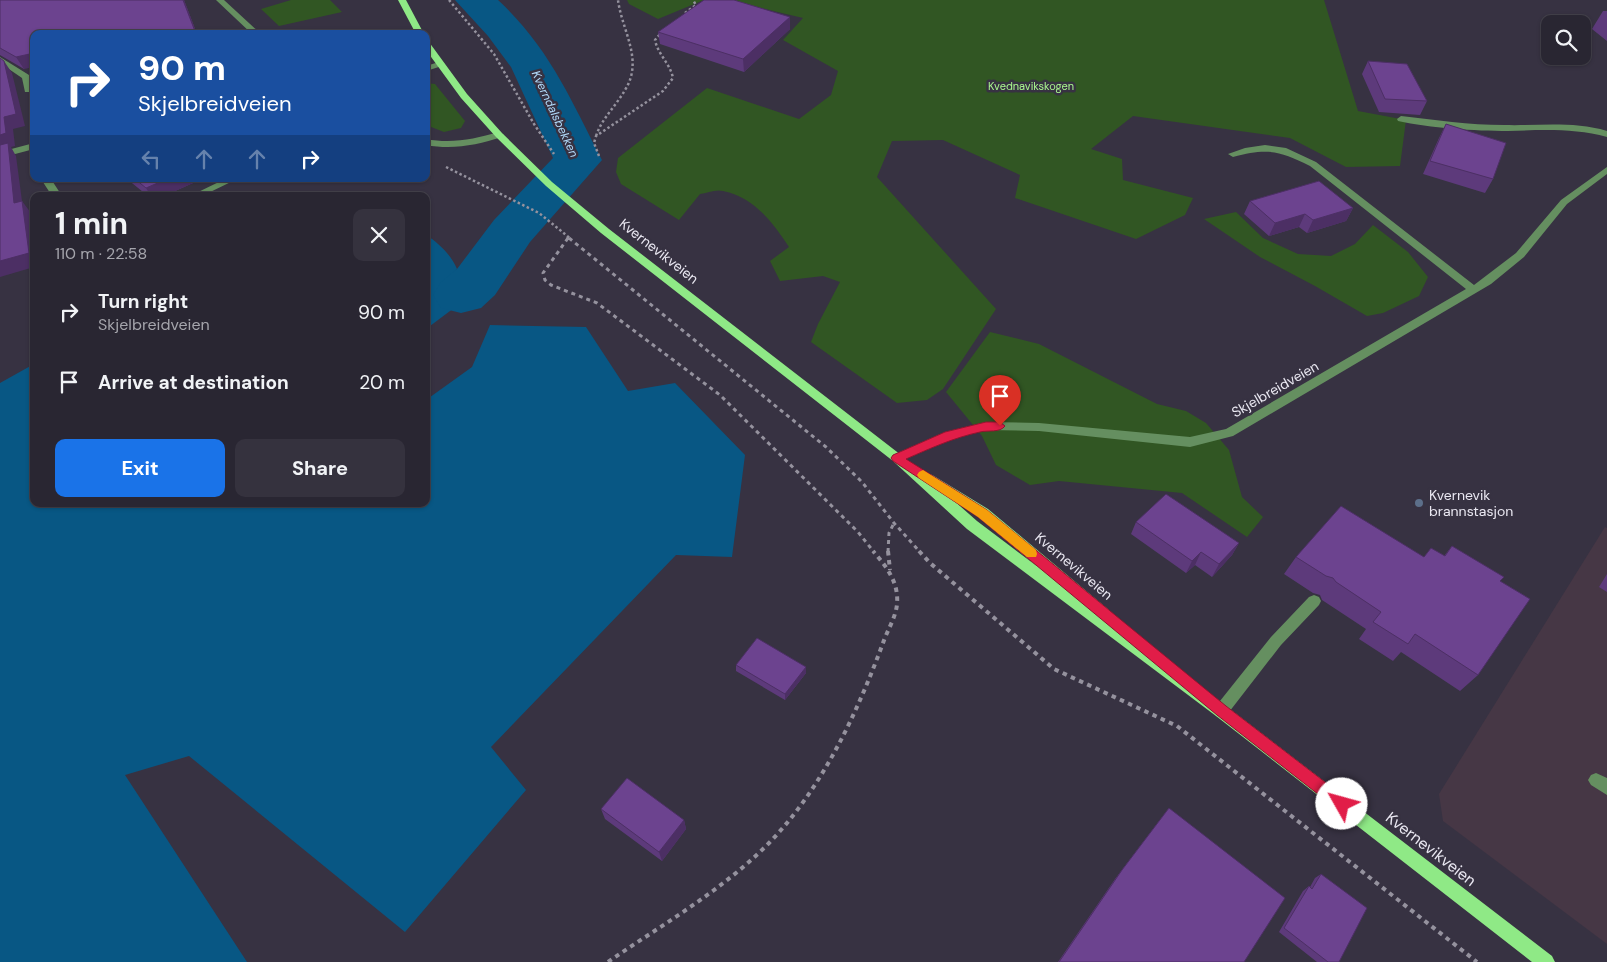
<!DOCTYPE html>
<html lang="en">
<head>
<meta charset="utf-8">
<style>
	:root { --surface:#292632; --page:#35323e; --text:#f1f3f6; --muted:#a5a5ac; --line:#45434d; --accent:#1a73e8 }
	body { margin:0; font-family:"DM Sans",sans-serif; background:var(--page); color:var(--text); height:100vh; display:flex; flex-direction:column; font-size:19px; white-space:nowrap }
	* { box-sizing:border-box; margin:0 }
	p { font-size:16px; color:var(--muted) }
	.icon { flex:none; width:28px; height:28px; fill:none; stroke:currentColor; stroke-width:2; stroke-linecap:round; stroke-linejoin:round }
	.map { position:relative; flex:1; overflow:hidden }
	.panel { position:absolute; left:30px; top:192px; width:400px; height:315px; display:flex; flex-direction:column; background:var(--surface); border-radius:10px; box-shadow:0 1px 4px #0004,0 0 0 1px var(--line) }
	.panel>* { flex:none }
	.banner { position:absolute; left:30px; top:30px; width:400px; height:152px; border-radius:10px; box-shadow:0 1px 4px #0004,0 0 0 1px var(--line); background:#1a4fa0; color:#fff; overflow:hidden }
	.controls { position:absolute; left:1541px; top:15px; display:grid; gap:10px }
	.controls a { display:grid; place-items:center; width:50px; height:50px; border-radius:10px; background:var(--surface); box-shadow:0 1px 4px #0004,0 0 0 1px var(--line); font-size:25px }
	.pin { position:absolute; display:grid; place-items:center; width:42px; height:42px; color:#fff; margin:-51px -21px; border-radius:50% 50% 50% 0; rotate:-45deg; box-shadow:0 0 5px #0007 }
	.pin .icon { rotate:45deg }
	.me { position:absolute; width:55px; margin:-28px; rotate:308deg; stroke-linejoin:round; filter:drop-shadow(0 0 4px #0008) }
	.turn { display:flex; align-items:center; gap:18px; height:105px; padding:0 25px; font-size:22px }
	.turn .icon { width:65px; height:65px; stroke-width:2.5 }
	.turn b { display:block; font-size:35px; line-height:42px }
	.lanes { display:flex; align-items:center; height:48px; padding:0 25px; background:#0003; justify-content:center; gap:25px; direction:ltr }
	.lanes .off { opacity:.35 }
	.round { display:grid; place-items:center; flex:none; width:52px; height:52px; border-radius:10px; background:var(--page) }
	.summary { display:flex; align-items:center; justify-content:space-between; height:85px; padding:0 25px }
	h1 { font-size:30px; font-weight:700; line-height:38px }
	.cta { display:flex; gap:10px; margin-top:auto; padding:10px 25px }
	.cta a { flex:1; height:58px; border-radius:10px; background:var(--accent); color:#fff; font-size:20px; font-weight:700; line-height:58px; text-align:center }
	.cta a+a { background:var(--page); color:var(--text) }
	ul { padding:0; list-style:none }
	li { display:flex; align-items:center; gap:15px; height:70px; padding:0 25px }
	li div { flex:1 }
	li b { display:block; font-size:19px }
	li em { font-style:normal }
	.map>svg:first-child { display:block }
	.commercial { fill:#463745 }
	.green { fill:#315623 }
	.water { fill:#085784 }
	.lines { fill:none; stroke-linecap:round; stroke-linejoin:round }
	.river { fill:#085784; fill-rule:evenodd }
	.path-far2 { stroke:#95929e; stroke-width:2.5; stroke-dasharray:2.5 2.5; stroke-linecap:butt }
	.path-far1 { stroke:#95929e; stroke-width:3; stroke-dasharray:4 4; stroke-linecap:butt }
	.path { stroke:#95929e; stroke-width:4; stroke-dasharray:4.5 4.5; stroke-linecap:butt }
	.minor { fill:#658f60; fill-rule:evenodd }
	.major { fill:#8fe986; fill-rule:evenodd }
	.wall { fill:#5d3a7b }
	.shaded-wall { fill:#4c2f64 }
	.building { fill:#6c438f; stroke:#4c2f64 }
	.route { fill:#e11d48; stroke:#92132f }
	.slow { fill:#f59e0b }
	.service-dot { fill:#5c6f8a; stroke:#373242; stroke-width:2 }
	.labels { text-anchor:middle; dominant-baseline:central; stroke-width:5; stroke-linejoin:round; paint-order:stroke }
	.far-park-label { font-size:11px; fill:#a9f68e; stroke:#373242 }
	.far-water-label { font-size:12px; font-style:italic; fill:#b1dafa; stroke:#373242 }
	.street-label { font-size:14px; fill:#eae8f2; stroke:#373242 }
	.poi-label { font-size:14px; fill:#eae8f2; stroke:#373242; text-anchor:start }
	.near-street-label { font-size:16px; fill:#eae8f2; stroke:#373242 }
</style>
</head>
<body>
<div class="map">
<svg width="1607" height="962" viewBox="0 0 1607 962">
	<rect width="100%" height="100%" fill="#373242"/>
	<!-- commercial -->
	<path class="commercial" d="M 1605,527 L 1607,528 L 1607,944 L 1443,821 L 1439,794 Z"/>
	<!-- green -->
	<path class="green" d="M 291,0 L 330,0 L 342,12 L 279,26 L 261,9 Z
		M 627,0 L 704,0 L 658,19 L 629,4 Z
		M 727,0 L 1324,0 L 1358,111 L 1406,120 L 1400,166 L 1346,167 L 1290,138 L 1133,116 L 1091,149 L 1122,159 L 1123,180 L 1193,198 L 1185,215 L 1136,239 L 1015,198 L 1020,175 L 943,140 L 892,141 L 877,177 L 996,309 L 943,389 L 927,400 L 897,403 L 811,342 L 818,324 L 840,282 L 823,276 L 780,281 L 770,261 L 789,247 C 772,222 754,197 723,191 C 716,189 707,193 700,194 L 679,220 L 621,184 L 616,172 L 618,158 L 707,88 L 799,119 L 831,95 L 838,71 L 783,40 L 803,18 Z
		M 426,83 L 435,84 L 465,121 L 461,128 L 444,132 L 426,125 Z
		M 1236,212 L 1263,238 L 1298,254 L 1331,256 L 1355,244 L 1373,225 L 1408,252 L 1428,277 L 1419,296 L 1383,313 L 1367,316 L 1315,286 L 1260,257 L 1204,219 Z
		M 990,332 L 1039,344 L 1157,404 L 1186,411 L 1206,423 L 1229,450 L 1242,497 L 1263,517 L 1247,537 L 1182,493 L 1059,481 L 1030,485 L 996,465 L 982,436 L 946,392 Z"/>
	<!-- water -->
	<path class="water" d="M 426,235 C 439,243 452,256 457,269 L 443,287 L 443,292 L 456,291 L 466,299 L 426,329 Z
		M 490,325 L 586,327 L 628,391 L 675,383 L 745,455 L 732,557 L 676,555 L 491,747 L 526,790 L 405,932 L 189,756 L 125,775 L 247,962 L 0,962 L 0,383 L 34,364 L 34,504 L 426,504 L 426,400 L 472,367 Z"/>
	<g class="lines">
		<!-- river -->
		<path class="river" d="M 455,0 L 498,0 C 549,47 571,100 602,160 L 530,242 L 495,295 L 481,308 L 461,313 L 441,308 L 433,295 L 441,282 L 457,269 L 494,220 L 553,158 L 511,67 L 488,36 Z"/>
		<!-- path-far2 -->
		<path class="path-far2" d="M 449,0 L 494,54 L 534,124 L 554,154
			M 685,13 L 696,5 L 693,0
			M 596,136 C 602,118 616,106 625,90 C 644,60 622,31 618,0
			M 599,156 L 594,143 L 596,136 L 663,91 L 673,78 C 670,63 658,55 655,40 L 661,33
			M 446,167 L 539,213 L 571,239
			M 567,239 L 568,237"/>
		<!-- path-far1 -->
		<path class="path-far1" d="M 568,238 L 543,273 L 545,280 L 551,285 L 597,303 L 720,395 L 858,532 L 874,552
			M 569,238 L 826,447 L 862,482 L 894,523 L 920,552
			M 888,552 L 889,533 L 894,523"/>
		<!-- path -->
		<path class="path" d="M 888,551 L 890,570
			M 919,551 L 930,563 L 1054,669 L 1177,726 L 1477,962
			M 608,962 C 660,926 718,893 764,848 C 820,793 856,716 883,643 C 887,631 896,617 897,604 C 899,582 886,566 873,551"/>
		<!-- minor -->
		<path class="minor" d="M 216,0 L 224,0 L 261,34 L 252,34 Z
			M 0,57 L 29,75 L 31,92 L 25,92 L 22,78 L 0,63 Z
			M 439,62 L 443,64 L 442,66 L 426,71 L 426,66 Z
			M 1401,116 C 1435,120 1469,125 1504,125 C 1539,126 1573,121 1607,131 L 1607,137 C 1574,128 1542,130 1508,131 C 1475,131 1430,128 1398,121 L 1397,119 Z
			M 499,132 L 504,135 L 502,137 C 477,145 453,150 426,145 L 426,139 C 452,144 474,139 499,132 Z
			M 34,143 L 34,149 L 0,158 L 0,152 Z
			M 1265,145 L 1286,148 L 1316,162 L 1474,285 L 1516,253 L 1561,200 L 1607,167 L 1607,174 L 1567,204 L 1524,257 L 1491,284 L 1233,436 L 1190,447 L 1039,431 L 986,430 L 952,439 L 901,461 L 893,461 L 891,458 L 893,455 L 945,432 L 986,422 L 1039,423 L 1190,437 L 1226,429 L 1466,289 L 1310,166 C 1279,150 1266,148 1233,157 L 1228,154 L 1245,148 Z
			M 41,179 L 51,179 L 62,196 L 52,196 Z
			M 225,179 L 237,179 L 202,196 L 190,196 Z
			M 1314,595 L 1319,597 L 1321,601 L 1319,605 L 1281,645 L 1226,716 L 1221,718 L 1216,716 L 1214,711 L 1216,706 L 1271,637 L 1309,597 Z
			M 1596,773 L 1607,778 L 1607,795 L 1591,785 L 1588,780 L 1591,775 Z"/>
		<!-- major -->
		<path class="major" d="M 398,0 L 406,0 L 424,34 L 416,34 Z
			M 426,42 L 429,42 L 467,94 L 502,133 L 552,182 L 609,229 L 901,455 L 925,476 L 930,474 L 934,476 L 988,509 L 1109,610 L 1111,614 L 1108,619 L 1226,706 L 1552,956 L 1555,962 L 1532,962 L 1216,716 L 967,529 L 893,461 L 601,233 L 546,186 L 496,137 L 461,98 L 426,50 ZM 952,499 L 978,517 L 1038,567 L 977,521 Z"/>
	</g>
	<!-- wall -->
	<path class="wall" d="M 0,0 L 184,0 L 197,34 L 34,34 L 24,69 L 0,55 Z
		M 1603,11 L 1607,11 L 1607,41 L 1592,29 Z
		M 790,17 L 790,29 L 744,72 L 660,44 L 658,32 Z
		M 1368,61 L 1427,101 L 1420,115 L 1379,112 L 1362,74 Z
		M 1446,124 L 1493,179 L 1485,193 L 1423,174 L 1439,138 Z
		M 127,179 L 202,179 L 164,196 L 148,196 Z
		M 1250,201 L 1353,208 L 1346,221 L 1307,233 L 1299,227 L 1269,236 L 1244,214 Z
		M 1136,522 L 1239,543 L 1232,555 L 1212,577 L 1195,565 L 1186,573 L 1131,534 Z
		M 1452,546 L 1500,581 L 1478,675 L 1460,691 L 1401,652 L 1393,661 L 1359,639 L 1366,629 L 1322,600 L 1320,595 L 1313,593 L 1284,574 L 1296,557 L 1424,557 L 1444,556 Z
		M 1607,574 L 1607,592 L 1599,587 Z
		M 736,665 L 806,667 L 806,673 L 785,700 L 736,671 Z
		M 1169,808 L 1244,962 L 1058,962 L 1115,879 Z
		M 601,809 L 684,820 L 686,829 L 662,861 L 605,819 Z
		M 1321,874 L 1339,962 L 1317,962 L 1279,932 L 1303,891 L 1309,886 L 1310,887 L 1315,878 Z"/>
	<!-- shaded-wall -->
	<path class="shaded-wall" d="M 183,0 L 184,0 L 197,34 L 196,34 Z
		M 790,17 L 790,29 L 744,72 L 743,59 Z
		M 34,53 L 34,67 L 24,69 L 16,57 Z
		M 4,61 L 12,73 L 25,126 L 13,129 L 15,146 L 11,147 L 16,156 L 24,216 L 14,203 L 0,150 L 0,135 L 4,117 Z
		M 167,179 L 202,179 L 164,196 L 151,196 L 146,188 Z
		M 22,201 L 31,213 L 34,232 L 34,267 L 0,277 L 0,261 Z
		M 1353,208 L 1346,221 L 1307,233 L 1313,220 Z
		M 1305,214 L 1299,227 L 1269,236 L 1275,223 Z
		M 1239,543 L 1232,555 L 1212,577 L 1219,564 Z
		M 1201,552 L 1195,565 L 1186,573 L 1192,561 Z
		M 806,667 L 806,673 L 785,700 L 785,694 Z
		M 684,820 L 686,829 L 662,861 L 659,852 Z"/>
	<!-- building -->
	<path class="building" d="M 0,0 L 183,0 L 196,34 L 34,34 L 34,53 L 16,57 L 0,48 Z
		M 704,0 L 734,0 L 790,17 L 743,59 L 658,32 Z
		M 0,58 L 4,61 L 16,114 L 4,117 L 6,133 L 0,135 Z
		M 1368,61 L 1407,64 L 1427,101 L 1385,99 Z
		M 1446,124 L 1506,143 L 1493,179 L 1430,161 Z
		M 8,143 L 14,203 L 22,201 L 29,253 L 0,261 L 0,145 Z
		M 135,179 L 167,179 L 146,188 Z
		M 1319,181 L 1353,208 L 1313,220 L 1305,214 L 1275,223 L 1250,201 Z
		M 1166,494 L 1239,543 L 1219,564 L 1201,552 L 1192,561 L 1136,522 Z
		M 1341,506 L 1424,557 L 1431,548 L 1445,556 L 1452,546 L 1504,577 L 1500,581 L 1530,599 L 1478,675 L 1415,634 L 1408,644 L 1373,622 L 1381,612 L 1336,582 L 1333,578 L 1326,576 L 1296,557 Z
		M 757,638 L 806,667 L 785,694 L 736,665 Z
		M 627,778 L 684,820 L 659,852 L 601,809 Z
		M 1169,808 L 1285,898 L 1244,962 L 1059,962 L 1122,870 Z
		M 1321,874 L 1367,908 L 1339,962 L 1328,962 L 1284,928 L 1309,886 L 1312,889 Z"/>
	<!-- route -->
	<path class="route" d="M 986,422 L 1000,422 L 1005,426 C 1000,433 988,430 980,432 C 953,438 931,448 906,459 L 987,510 L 1226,706 L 1347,799 L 1349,804 L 1347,809 L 1342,811 L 1337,809 L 1217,715 L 978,517 L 893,461 L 891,458 L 893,455 L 945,432 Z"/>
	<!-- slow -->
	<path class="slow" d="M 923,470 L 987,510 L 1036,550 L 1037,554 L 1036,557 L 1027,557 L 978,517 L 919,478 L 917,475 L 919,472 Z"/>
	<!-- markers -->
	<circle class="service-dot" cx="1419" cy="503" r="5"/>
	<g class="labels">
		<!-- far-park labels -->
		<g class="far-park-label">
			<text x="1031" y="86">Kvednavikskogen</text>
		</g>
		<!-- far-water labels -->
		<g class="far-water-label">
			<text transform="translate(555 114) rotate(65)">Kverndalsbekken</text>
		</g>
		<!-- street labels -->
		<g class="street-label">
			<text transform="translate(659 251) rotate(38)">Kvernevikveien</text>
			<text transform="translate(1275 389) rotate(-30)">Skjelbreidveien</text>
			<text transform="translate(1074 566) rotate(40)">Kvernevikveien</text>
		</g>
		<!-- poi labels -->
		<g class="poi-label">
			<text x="1429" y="495">Kvernevik<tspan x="1429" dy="16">brannstasjon</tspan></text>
		</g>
		<!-- near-street labels -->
		<g class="near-street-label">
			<text transform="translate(1431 849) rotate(38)">Kvernevikveien</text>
		</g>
	</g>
</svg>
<div class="controls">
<a><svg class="icon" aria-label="search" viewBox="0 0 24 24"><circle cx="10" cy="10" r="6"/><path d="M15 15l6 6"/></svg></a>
</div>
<div class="pin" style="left:1000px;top:426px;background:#d93025"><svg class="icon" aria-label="arrive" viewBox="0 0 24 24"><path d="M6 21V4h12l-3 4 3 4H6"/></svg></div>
<svg class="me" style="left:1342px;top:804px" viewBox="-20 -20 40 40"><circle r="19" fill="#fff"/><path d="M0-13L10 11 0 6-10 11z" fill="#e11d48"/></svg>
<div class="banner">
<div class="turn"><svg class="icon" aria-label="right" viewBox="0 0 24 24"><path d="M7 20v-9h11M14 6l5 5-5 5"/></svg><div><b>90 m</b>Skjelbreidveien</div></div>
<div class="lanes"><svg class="icon off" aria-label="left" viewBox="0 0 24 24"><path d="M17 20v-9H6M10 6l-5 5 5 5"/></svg><svg class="icon off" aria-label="ahead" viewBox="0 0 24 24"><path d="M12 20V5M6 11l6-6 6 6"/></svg><svg class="icon off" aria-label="ahead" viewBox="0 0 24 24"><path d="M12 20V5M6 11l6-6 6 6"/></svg><svg class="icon" aria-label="right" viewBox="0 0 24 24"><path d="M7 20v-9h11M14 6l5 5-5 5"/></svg></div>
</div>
<section class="panel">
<div class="summary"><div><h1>1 min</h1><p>110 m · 22:58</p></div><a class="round"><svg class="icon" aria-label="close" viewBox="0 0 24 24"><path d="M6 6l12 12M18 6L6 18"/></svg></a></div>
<ul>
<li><svg class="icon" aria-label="right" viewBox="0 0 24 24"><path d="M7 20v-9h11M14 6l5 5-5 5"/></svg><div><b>Turn right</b><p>Skjelbreidveien</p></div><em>90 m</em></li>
<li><svg class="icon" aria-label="arrive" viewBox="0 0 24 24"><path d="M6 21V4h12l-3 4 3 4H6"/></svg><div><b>Arrive at destination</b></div><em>20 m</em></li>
</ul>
<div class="cta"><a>Exit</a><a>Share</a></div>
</section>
</div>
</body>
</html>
